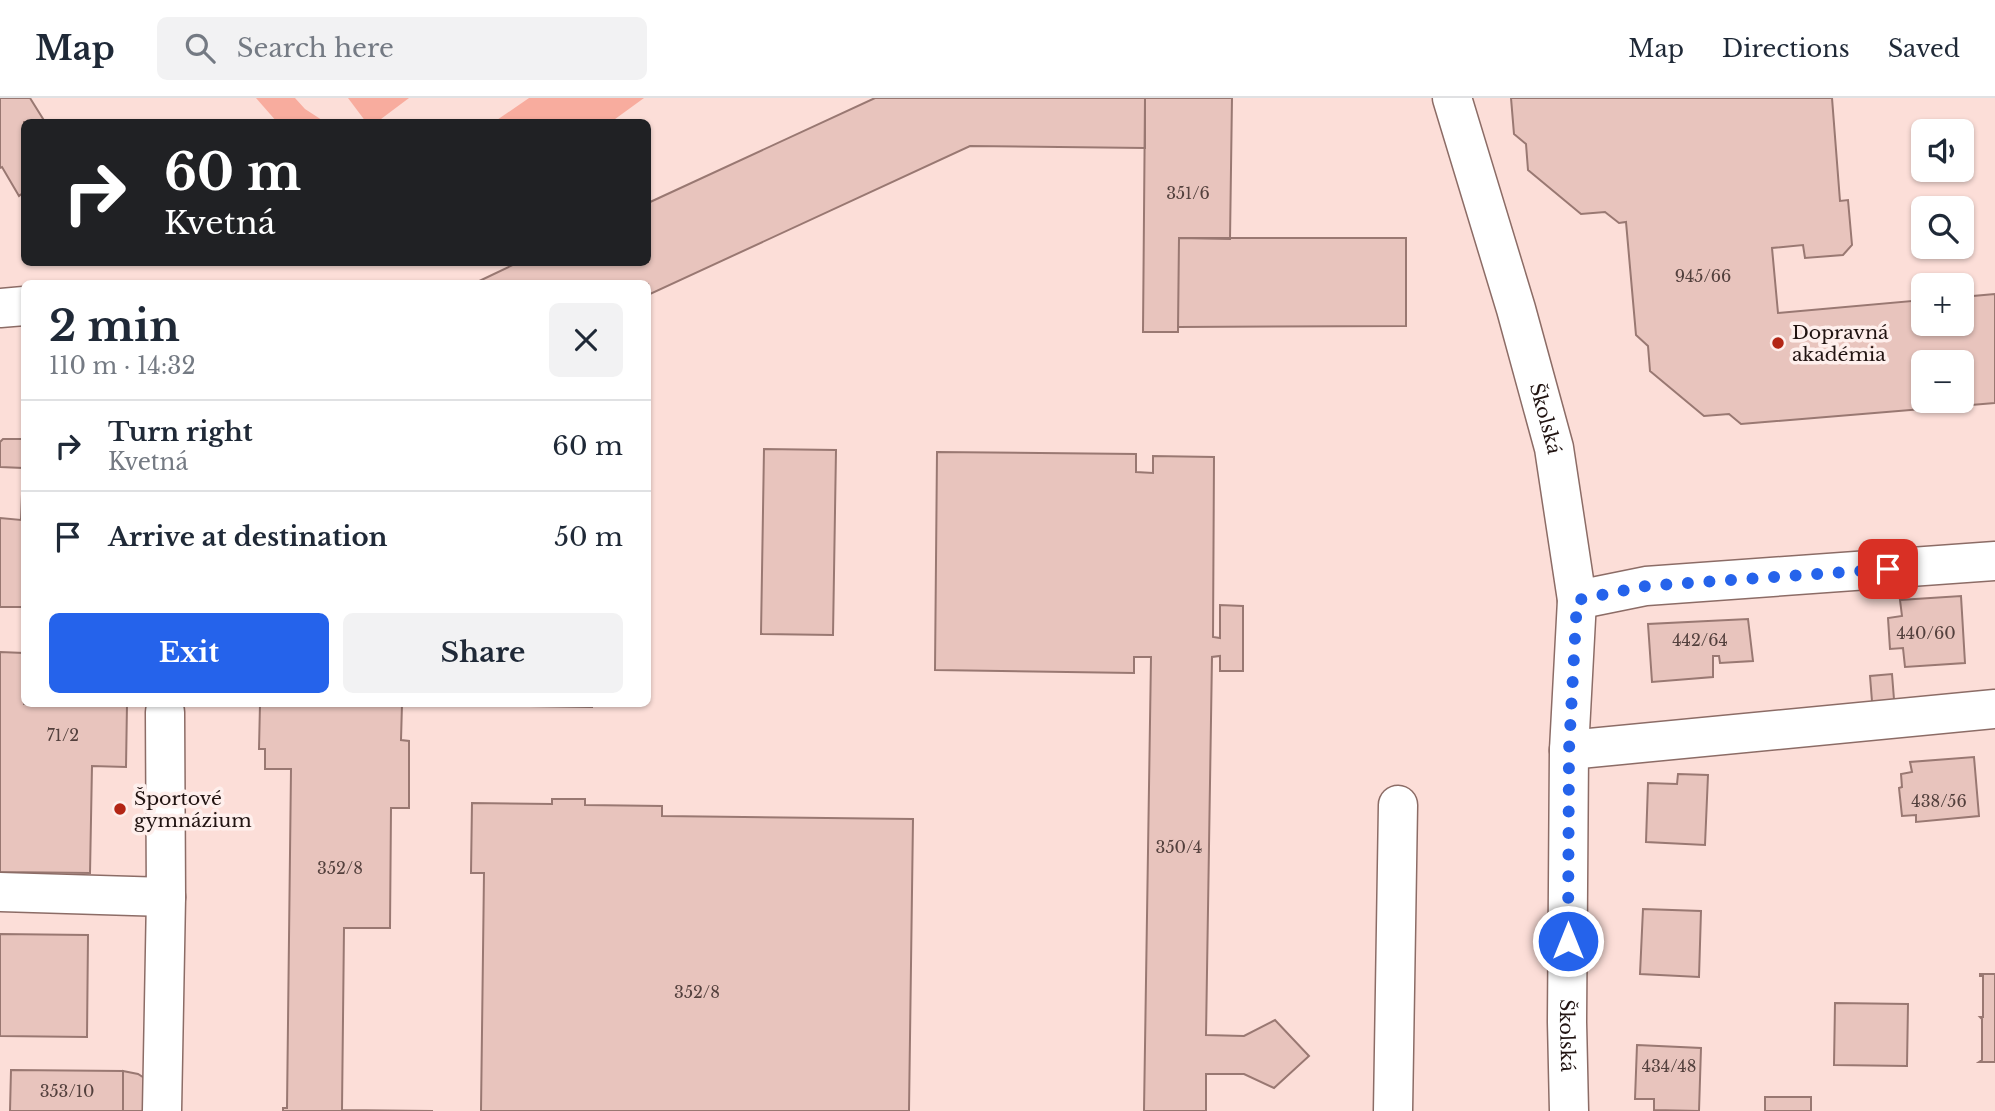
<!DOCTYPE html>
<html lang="en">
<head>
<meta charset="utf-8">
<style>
	:root { --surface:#fff; --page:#f2f2f3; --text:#1f2937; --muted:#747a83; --line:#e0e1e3; --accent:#2563eb }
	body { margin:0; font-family:"Libre Baskerville",serif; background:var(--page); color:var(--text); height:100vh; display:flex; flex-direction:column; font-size:26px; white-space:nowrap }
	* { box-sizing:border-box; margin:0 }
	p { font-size:23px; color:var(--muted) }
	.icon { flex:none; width:38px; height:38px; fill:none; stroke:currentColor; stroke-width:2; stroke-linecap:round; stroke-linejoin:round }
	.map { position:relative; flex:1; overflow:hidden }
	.details { position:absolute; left:21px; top:182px; width:630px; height:427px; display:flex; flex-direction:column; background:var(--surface); border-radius:10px; box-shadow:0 2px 5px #0004 }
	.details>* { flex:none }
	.banner { position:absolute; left:21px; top:21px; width:630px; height:147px; border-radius:10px; box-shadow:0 2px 5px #0004; background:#202124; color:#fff; overflow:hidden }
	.tools { position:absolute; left:1911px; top:21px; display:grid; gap:14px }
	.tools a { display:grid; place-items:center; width:63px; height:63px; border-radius:10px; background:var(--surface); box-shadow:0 2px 5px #0004; font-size:35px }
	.pin { position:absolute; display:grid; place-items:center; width:60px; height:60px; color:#fff; margin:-30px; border-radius:14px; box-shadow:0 4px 10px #0006 }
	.me { position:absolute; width:77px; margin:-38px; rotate:0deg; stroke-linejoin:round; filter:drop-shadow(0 0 5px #0008) }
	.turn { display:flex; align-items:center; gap:24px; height:147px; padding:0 28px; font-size:32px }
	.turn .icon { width:91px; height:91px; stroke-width:2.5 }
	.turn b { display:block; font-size:49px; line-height:60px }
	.round { display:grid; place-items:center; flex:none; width:74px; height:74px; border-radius:10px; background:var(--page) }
	.overview { display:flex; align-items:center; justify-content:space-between; height:119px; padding:0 28px }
	h1 { font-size:42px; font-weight:700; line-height:52px }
	.button { display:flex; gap:14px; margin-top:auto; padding:14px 28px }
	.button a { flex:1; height:80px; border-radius:10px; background:var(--accent); color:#fff; font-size:28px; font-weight:700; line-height:80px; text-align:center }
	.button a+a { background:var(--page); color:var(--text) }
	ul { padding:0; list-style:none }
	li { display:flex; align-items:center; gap:21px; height:91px; padding:0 28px; border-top:2px solid var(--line) }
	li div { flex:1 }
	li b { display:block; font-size:26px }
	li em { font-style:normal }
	header { display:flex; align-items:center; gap:42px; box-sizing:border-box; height:98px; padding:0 35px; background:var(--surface); border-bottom:2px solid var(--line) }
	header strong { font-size:33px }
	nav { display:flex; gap:38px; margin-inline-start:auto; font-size:24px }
	.search { width:490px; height:63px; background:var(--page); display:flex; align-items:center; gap:18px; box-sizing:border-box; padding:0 24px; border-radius:10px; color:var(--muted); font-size:26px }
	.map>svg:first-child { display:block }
	.green { fill:#f8ac9e }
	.building { fill:#e8c4bd; stroke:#997872; stroke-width:2; fill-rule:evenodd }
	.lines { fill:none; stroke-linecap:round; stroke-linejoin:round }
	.minor-casing { stroke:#8c6c66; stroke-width:41 }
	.minor { stroke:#fff; stroke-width:38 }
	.route { stroke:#2563eb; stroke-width:12; stroke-dasharray:0 21.6 }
	.poi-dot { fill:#b32515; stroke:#feefec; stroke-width:2.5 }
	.labels { text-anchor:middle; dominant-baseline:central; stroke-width:7; stroke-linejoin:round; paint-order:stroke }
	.number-label { font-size:16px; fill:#53403d }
	.poi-label { font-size:19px; fill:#211412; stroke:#feefec; text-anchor:start }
	.street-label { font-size:19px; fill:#211412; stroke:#feefec }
</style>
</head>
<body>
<header>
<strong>Map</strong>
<div class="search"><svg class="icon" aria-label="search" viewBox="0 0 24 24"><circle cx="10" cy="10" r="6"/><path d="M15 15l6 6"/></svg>Search here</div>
<nav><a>Map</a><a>Directions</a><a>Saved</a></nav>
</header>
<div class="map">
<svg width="1995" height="1013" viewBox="0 0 1995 1013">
	<rect width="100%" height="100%" fill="#fcded8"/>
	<!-- green -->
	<path class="green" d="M 256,0 L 295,0 L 305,11 L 325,24 L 277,24 Z
		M 348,0 L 409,0 L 377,24 L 366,24 Z
		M 529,0 L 644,0 L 611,24 L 494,24 Z"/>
	<!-- building -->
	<path class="building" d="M 0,0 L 30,0 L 45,24 L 24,24 L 24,94 L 19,98 L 2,69 L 0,70 Z
		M 875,0 L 1145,0 L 1145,50 L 970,48 L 648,197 L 648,186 L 473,186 L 519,164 L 648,164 L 648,105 Z
		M 1145,0 L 1232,0 L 1230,141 L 1179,140 L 1178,234 L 1143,234 Z
		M 1511,0 L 1832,0 L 1840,103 L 1848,102 L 1852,147 L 1843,157 L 1805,160 L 1803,147 L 1772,150 L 1778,215 L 1923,202 L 1923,226 L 1962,226 L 1962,199 L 1995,196 L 1995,305 L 1741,326 L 1729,316 L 1704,318 L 1650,273 L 1648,248 L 1636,237 L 1626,124 L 1619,125 L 1605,114 L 1581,116 L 1528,72 L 1526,46 L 1514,36 ZM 1923,264 L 1962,264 L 1962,303 L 1923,303 Z
		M 1179,140 L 1406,140 L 1406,228 L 1178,229 Z
		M 24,310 L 24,509 L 0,509 L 0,420 L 21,422 L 23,370 L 0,369 L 0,344 L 3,341 L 23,341 Z
		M 764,351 L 836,352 L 833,537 L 761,536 Z
		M 937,354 L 1136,356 L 1136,374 L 1153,375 L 1153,358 L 1214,359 L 1213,539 L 1220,540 L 1220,507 L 1243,508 L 1243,573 L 1220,573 L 1220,558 L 1212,559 L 1206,937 L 1244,938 L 1275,922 L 1309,958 L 1274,990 L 1244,976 L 1206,976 L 1206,1013 L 1144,1013 L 1151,559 L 1134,559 L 1134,575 L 935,572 Z
		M 1961,498 L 1965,565 L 1905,569 L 1903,550 L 1890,551 L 1888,520 L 1902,518 L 1900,502 Z
		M 1748,521 L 1753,563 L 1720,565 L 1719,558 L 1713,558 L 1713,579 L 1652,584 L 1648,526 Z
		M 0,554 L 24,555 L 24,606 L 127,606 L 126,669 L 92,668 L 90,775 L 0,774 Z
		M 1892,576 L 1895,614 L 1873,616 L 1870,578 Z
		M 260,606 L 402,606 L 401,642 L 409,643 L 409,710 L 391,710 L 390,830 L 344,830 L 342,1012 L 433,1013 L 283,1013 L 283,1010 L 287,1010 L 291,671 L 265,671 L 265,651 L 259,651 Z
		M 531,606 L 592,606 L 592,609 L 531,608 Z
		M 1974,659 L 1979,718 L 1916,724 L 1916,717 L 1902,718 L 1899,690 L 1902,689 L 1901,676 L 1912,674 L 1910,664 Z
		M 1678,676 L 1708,677 L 1705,747 L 1646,744 L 1648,685 L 1677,686 Z
		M 552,701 L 585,701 L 585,707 L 662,708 L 662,718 L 913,721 L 909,1013 L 481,1013 L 484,775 L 471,775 L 472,705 L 552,706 Z
		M 1643,811 L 1701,813 L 1699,879 L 1640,876 Z
		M 0,836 L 88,837 L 87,939 L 0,938 Z
		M 1980,876 L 1995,876 L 1995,964 L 1979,964 L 1982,962 L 1982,921 L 1980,919 L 1983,919 L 1983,878 L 1980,878 Z
		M 1835,905 L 1908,906 L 1907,968 L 1834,967 Z
		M 1637,947 L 1701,950 L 1699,1013 L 1654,1012 L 1654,1001 L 1635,1001 Z
		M 11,972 L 123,973 L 123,1013 L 10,1013 Z
		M 123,973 L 138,976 L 149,983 L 153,1013 L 123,1013 Z
		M 1765,999 L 1811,999 L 1811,1013 L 1765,1013 Z"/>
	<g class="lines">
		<!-- minor casing -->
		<g class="minor-casing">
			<g id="minor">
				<path id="s1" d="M 1452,0 L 1516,211 L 1554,350 L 1577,502 L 1569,652 L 1567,924 L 1569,1013"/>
				<path d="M 0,210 L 24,208"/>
				<path d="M 1577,502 L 1646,488 L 1995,463"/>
				<path d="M 1569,652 L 1995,611"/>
				<path d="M 0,794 L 166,799 L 165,614"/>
				<path d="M 162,1013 L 166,799"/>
				<path d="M 1393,1013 L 1398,707"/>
			</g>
		</g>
		<!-- minor -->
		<use href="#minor" class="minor"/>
	</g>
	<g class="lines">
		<!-- route -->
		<path class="route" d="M 1568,843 L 1569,652 L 1577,502 L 1646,488 L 1888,471"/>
	</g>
	<!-- markers -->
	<g class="poi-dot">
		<circle cx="1778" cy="245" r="7"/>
		<circle cx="120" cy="711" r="7"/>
	</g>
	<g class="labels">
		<!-- number labels -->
		<g class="number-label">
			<text x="1188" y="95">351/6</text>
			<text x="1703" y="178">945/66</text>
			<text x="1926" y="535">440/60</text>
			<text x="1700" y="542">442/64</text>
			<text x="63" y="637">71/2</text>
			<text x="1939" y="703">438/56</text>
			<text x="1179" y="749">350/4</text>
			<text x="340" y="770">352/8</text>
			<text x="697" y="894">352/8</text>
			<text x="1669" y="968">434/48</text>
			<text x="67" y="993">353/10</text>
		</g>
		<!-- poi labels -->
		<g class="poi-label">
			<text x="1792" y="234">Dopravná<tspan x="1792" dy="22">akadémia</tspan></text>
			<text x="134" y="700">Športové<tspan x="134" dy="22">gymnázium</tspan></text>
		</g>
		<!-- street labels -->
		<g class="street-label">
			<text stroke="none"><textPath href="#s1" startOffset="334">Školská</textPath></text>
			<text stroke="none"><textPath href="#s1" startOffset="954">Školská</textPath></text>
		</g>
	</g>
</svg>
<div class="tools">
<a><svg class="icon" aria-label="sound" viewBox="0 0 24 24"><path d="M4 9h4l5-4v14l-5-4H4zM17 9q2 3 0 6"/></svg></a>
<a><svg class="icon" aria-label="search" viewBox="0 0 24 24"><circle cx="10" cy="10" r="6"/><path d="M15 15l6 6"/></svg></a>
<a>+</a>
<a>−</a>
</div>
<div class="pin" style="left:1888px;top:471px;background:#d93025"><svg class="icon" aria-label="arrive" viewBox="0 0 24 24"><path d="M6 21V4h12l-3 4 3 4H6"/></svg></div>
<svg class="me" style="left:1568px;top:843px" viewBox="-20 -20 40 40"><circle r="17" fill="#2563eb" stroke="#fff" stroke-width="3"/><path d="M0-11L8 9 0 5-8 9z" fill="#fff"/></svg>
<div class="banner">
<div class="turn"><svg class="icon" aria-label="right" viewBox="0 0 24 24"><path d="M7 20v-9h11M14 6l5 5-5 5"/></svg><div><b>60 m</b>Kvetná</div></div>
</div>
<section class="details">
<div class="overview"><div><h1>2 min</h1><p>110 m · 14:32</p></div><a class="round"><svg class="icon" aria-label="close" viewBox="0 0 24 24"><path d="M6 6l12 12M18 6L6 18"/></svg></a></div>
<ul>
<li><svg class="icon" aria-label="right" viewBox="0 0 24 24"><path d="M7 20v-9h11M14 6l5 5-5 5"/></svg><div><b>Turn right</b><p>Kvetná</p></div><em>60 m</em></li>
<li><svg class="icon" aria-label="arrive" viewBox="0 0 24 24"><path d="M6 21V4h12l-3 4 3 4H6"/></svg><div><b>Arrive at destination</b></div><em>50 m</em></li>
</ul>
<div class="button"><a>Exit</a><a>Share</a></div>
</section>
</div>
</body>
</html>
